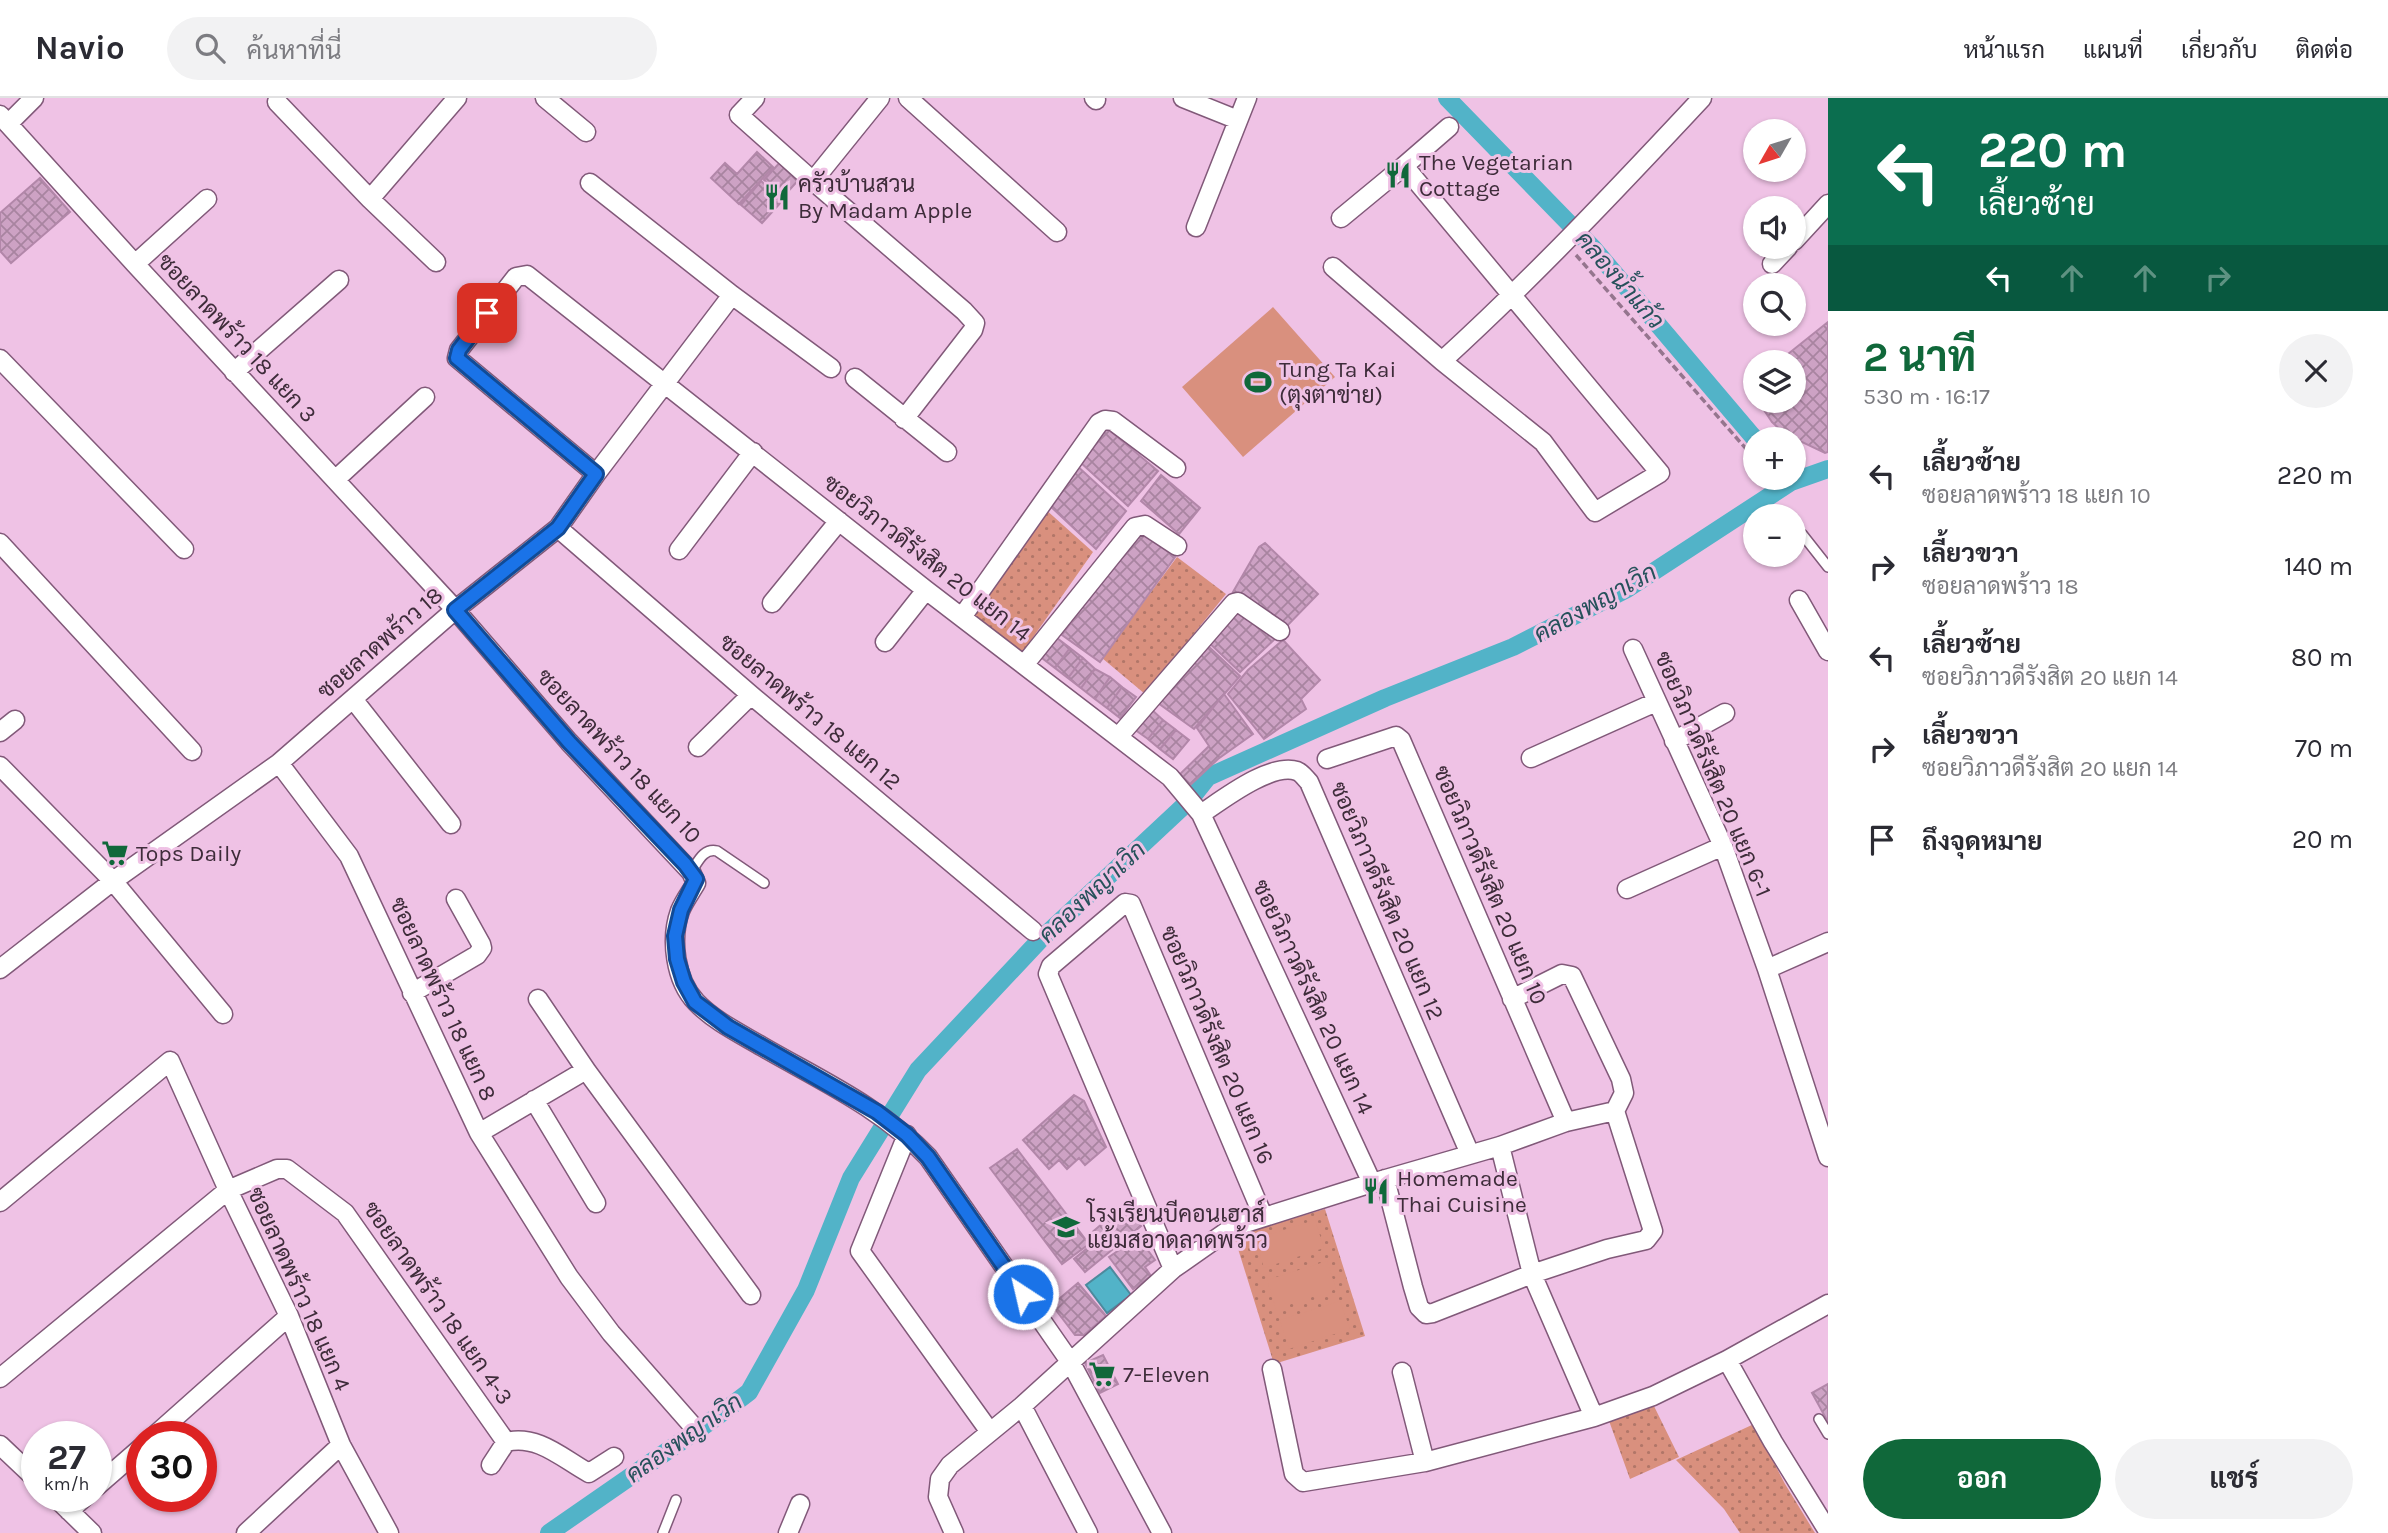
<!DOCTYPE html>
<html lang="th">
<head>
<meta charset="utf-8">
<style>
	:root { --surface:#fff; --page:#f2f2f3; --text:#2b2b33; --muted:#7c7c81; --line:#e1e1e2; --accent:#10683a }
	body { margin:0; font-family:Karla,Sarabun,sans-serif; background:var(--page); color:var(--text); height:100vh; display:flex; flex-direction:column; font-size:26px; white-space:nowrap }
	* { box-sizing:border-box; margin:0 }
	p { font-size:23px; color:var(--muted) }
	.icon { flex:none; width:38px; height:38px; fill:none; stroke:currentColor; stroke-width:2; stroke-linecap:round; stroke-linejoin:round }
	.map { position:relative; flex:1; overflow:hidden }
	.sheet { display:flex; flex-direction:column; background:var(--surface); width:560px }
	.sheet>* { flex:none }
	.top-card { background:#0b6e4f; color:#fff; overflow:hidden }
	.needle { width:46px; rotate:231deg }
	.controls { position:absolute; left:1743px; top:21px; display:grid; gap:14px }
	.controls a { display:grid; place-items:center; width:63px; height:63px; border-radius:50%; background:var(--surface); box-shadow:0 2px 5px #0004; font-size:35px }
	.speed { position:absolute; left:21px; top:1323px; display:flex; gap:14px; font-size:35px; font-weight:700; text-align:center }
	.speed>* { display:grid; place-content:center; width:91px; height:91px; border-radius:50%; background:var(--surface); box-shadow:0 2px 5px #0004; line-height:1 }
	.speed small { font-size:18px; font-weight:400 }
	.speed .limit { border:10px solid #d22; background:#fff; color:#111 }
	.pin { position:absolute; display:grid; place-items:center; width:60px; height:60px; color:#fff; margin:-30px; border-radius:14px; box-shadow:0 4px 10px #0006 }
	.me { position:absolute; width:77px; margin:-38px; rotate:325deg; stroke-linejoin:round; filter:drop-shadow(0 0 5px #0008) }
	.turn { display:flex; align-items:center; gap:24px; height:147px; padding:0 35px; font-size:32px }
	.turn .icon { width:91px; height:91px; stroke-width:2.5 }
	.turn b { display:block; font-size:49px; line-height:60px }
	.lanes { display:flex; align-items:center; height:66px; padding:0 35px; background:#0003; justify-content:center; gap:35px; direction:ltr }
	.lanes .off { opacity:.35 }
	.round { display:grid; place-items:center; flex:none; width:74px; height:74px; border-radius:37px; background:var(--page) }
	.summary { display:flex; align-items:center; justify-content:space-between; height:119px; padding:0 35px }
	h1 { font-size:42px; font-weight:700; line-height:52px; color:var(--accent) }
	.cta { display:flex; gap:14px; margin-top:auto; padding:14px 35px }
	.cta a { flex:1; height:80px; border-radius:42px; background:var(--accent); color:#fff; font-size:28px; font-weight:700; line-height:80px; text-align:center }
	.cta a+a { background:var(--page); color:var(--text) }
	ul { padding:0; list-style:none }
	li { display:flex; align-items:center; gap:21px; height:91px; padding:0 35px }
	li div { flex:1 }
	li b { display:block; font-size:26px }
	li em { font-style:normal }
	header { display:flex; align-items:center; gap:42px; box-sizing:border-box; height:98px; padding:0 35px; background:var(--surface); border-bottom:2px solid var(--line) }
	header strong { font-size:33px }
	nav { display:flex; gap:38px; margin-inline-start:auto; font-size:24px }
	.search { width:490px; height:63px; background:var(--page); display:flex; align-items:center; gap:18px; box-sizing:border-box; padding:0 24px; border-radius:38px; color:var(--muted); font-size:26px }
	main { display:flex; flex:1; min-height:0 }
	.map>svg:first-child { display:block }
	.grass { fill:url(#grass-dots) }
	.garden { fill:#d9907e }
	.water { fill:#52b3c8; stroke:#4c8a9d; stroke-width:2 }
	.lines { fill:none; stroke-linecap:round; stroke-linejoin:round }
	.canal { stroke:#52b3c8; stroke-width:18 }
	.building { fill:url(#building-cross-hatch); stroke:#b287a9; stroke-width:2 }
	.lane-casing { stroke:#815979; stroke-width:12 }
	.street-casing { stroke:#815979; stroke-width:21 }
	.path { stroke:#95758e; stroke-width:3.5; stroke-dasharray:7 3.5; stroke-linecap:butt }
	.lane { stroke:#fff; stroke-width:9 }
	.street { stroke:#fff; stroke-width:18 }
	.route-casing { stroke:#114b97; stroke-width:18 }
	.route { stroke:#1a73e8; stroke-width:12 }
	.labels { text-anchor:middle; dominant-baseline:central; stroke-width:6; stroke-linejoin:round; paint-order:stroke }
	.poi-label { font-size:23px; fill:#3e2c3a; stroke:#efc2e5; text-anchor:start }
	.street-label { font-size:23px; fill:#3e2c3a; stroke:#efc2e5 }
	.water-label { font-size:24px; font-style:italic; fill:#26515b; stroke:#efc2e5 }
</style>
</head>
<body>
<header>
<strong>Navio</strong>
<div class="search"><svg class="icon" aria-label="search" viewBox="0 0 24 24"><circle cx="10" cy="10" r="6"/><path d="M15 15l6 6"/></svg>ค้นหาที่นี่</div>
<nav><a>หน้าแรก</a><a>แผนที่</a><a>เกี่ยวกับ</a><a>ติดต่อ</a></nav>
</header>
<main>
<div class="map">
<svg width="1828" height="1435" viewBox="0 0 1828 1435">
	<defs>
		<pattern id="grass-dots" width="8" height="8" patternUnits="userSpaceOnUse" patternTransform="scale(1.75)"><rect width="8" height="8" fill="#d9907e"/><path d="M2 2h.1M6 6h.1" fill="none" stroke="#b17668" stroke-width="1.8" stroke-linecap="round"/></pattern>
		<pattern id="building-cross-hatch" width="8" height="8" patternUnits="userSpaceOnUse" patternTransform="scale(1.75)"><rect width="8" height="8" fill="#cda2c4"/><path d="M0 0l8 8M0 8l8-8" fill="none" stroke="#a884a0"/></pattern>
	</defs>
	<rect width="100%" height="100%" fill="#efc2e5"/>
	<!-- grass -->
	<path class="grass" d="M 1044,410 L 1093,454 L 1022,555 L 969,517 Z
		M 1177,459 L 1226,496 L 1145,596 L 1102,560 Z
		M 1325,1111 L 1365,1238 L 1274,1266 L 1234,1138 Z
		M 1652,1304 L 1679,1359 L 1630,1381 L 1608,1320 Z
		M 1754,1326 L 1785,1386 L 1815,1435 L 1740,1435 L 1724,1411 L 1676,1362 Z"/>
	<!-- garden -->
	<path class="garden" d="M 1273,209 L 1335,279 L 1243,359 L 1182,289 Z
		M 1315,1122 L 1324,1150 L 1264,1170 L 1255,1141 Z
		M 1327,1163 L 1336,1191 L 1276,1211 L 1267,1182 Z
		M 1340,1203 L 1350,1231 L 1289,1251 L 1280,1222 Z"/>
	<!-- water -->
	<path class="water" d="M 1110,1169 L 1131,1197 L 1107,1215 L 1086,1187 Z"/>
	<g class="lines">
		<!-- canal -->
		<path class="canal" d="M 1447,0 L 1593,150 L 1755,341
			M 549,1435 L 715,1320 L 749,1294 L 806,1192 L 851,1080 L 918,972 L 1039,843 L 1189,703 L 1208,679 L 1385,600 L 1513,549 L 1627,491 L 1791,384 L 1828,371"/>
	</g>
	<!-- building -->
	<path class="building" d="M 757,54 L 773,69 L 739,106 L 711,80 L 725,65 L 737,76 Z
		M 783,61 L 802,78 L 783,99 L 764,82 Z
		M 40,80 L 70,114 L 11,165 L 0,153 L 0,115 Z
		M 761,83 L 783,102 L 762,125 L 741,107 Z
		M 1828,224 L 1828,354 L 1825,355 L 1785,336 L 1772,324 L 1758,303 L 1794,303 L 1794,264 L 1778,264 Z
		M 1755,282 L 1755,299 L 1748,288 Z
		M 1102,326 L 1158,373 L 1128,408 L 1079,363 Z
		M 1074,365 L 1126,413 L 1096,451 L 1048,406 Z
		M 1161,377 L 1200,410 L 1179,436 L 1141,403 Z
		M 1138,432 L 1175,459 L 1100,564 L 1062,537 Z
		M 1265,445 L 1318,496 L 1284,531 L 1233,494 L 1259,449 Z
		M 1234,508 L 1278,538 L 1240,574 L 1205,541 Z
		M 1057,540 L 1070,550 L 1055,570 L 1042,560 Z
		M 1283,542 L 1320,582 L 1301,601 L 1306,611 L 1264,641 L 1228,596 L 1248,572 Z
		M 1207,547 L 1240,578 L 1194,631 L 1158,605 Z
		M 1070,550 L 1083,560 L 1068,580 L 1055,570 Z
		M 1083,560 L 1095,571 L 1081,590 L 1068,580 Z
		M 1095,571 L 1110,579 L 1095,601 L 1081,590 Z
		M 1110,579 L 1122,589 L 1107,610 L 1095,601 Z
		M 1122,589 L 1136,599 L 1120,620 L 1107,610 Z
		M 1224,596 L 1253,636 L 1218,661 L 1187,690 L 1177,679 L 1209,648 L 1197,630 Z
		M 1151,611 L 1163,622 L 1148,641 L 1134,631 Z
		M 1163,622 L 1176,632 L 1160,651 L 1148,641 Z
		M 1176,632 L 1189,642 L 1173,661 L 1160,651 Z
		M 1074,997 L 1084,1003 L 1106,1049 L 1085,1067 L 1079,1060 L 1067,1071 L 1059,1062 L 1049,1071 L 1023,1042 Z
		M 1017,1051 L 1089,1146 L 1062,1166 L 990,1070 Z
		M 1124,1107 L 1141,1128 L 1085,1174 L 1074,1161 L 1096,1143 L 1090,1136 Z
		M 1138,1139 L 1155,1162 L 1145,1169 L 1151,1178 L 1133,1191 L 1109,1159 Z
		M 1078,1185 L 1106,1218 L 1084,1237 L 1075,1237 L 1052,1207 Z
		M 1103,1257 L 1118,1286 L 1100,1295 L 1085,1265 Z
		M 1828,1286 L 1828,1324 L 1812,1295 Z"/>
	<g class="lines">
		<!-- lane casing -->
		<g class="lane-casing">
			<path id="lane" d="M 1802,436 L 1828,469
				M 691,774 C 698,764 703,750 717,753 L 764,785
				M 1819,1321 L 1828,1336
				M 663,1435 L 676,1402"/>
		</g>
		<!-- street casing -->
		<g class="street-casing">
			<path id="street" d="M 545,0 L 586,34
				M 755,0 L 739,17 L 813,83
				M 880,0 L 813,83 L 964,213 L 975,225 L 973,232 L 904,321
				M 908,0 L 1057,134
				M 1094,0 L 1096,2
				M 1183,0 L 1238,22
				M 277,4 L 370,101 L 436,164
				M 0,17 L 135,166 L 452,508 L 569,644 L 691,774 L 696,785 C 691,794 684,803 680,813 C 670,841 675,882 696,904 C 714,923 741,936 763,949 C 820,982 882,1010 928,1059 L 1071,1265 L 1162,1435
				M 8,26 L 34,0
				M 1404,68 L 1449,29
				M 590,85 L 732,197 L 831,270
				M 370,101 L 457,0
				M 1196,129 L 1247,0
				M 1794,143 L 1828,106
				M 135,166 L 207,101
				M 1772,166 L 1788,149
				M 1333,169 L 1442,263 L 1543,344 L 1595,414 L 1660,375 L 1404,68 L 1341,120
				M 0,261 L 184,451
				M 1442,263 C 1534,179 1618,90 1702,0
				M 234,274 L 339,182
				M 855,280 L 947,354
				M 596,376 L 457,260 L 459,252 L 516,179 L 527,177 L 926,492 L 1170,679 L 1201,716 L 1372,1085
				M 335,382 L 425,299
				M 558,430 L 751,597 L 1033,833
				M 0,445 L 192,653
				M 679,452 L 753,354
				M 1799,502 L 1828,553
				M 772,505 L 839,423
				M 962,519 L 1099,325 L 1105,322 L 1113,323 L 1176,370
				M 885,544 L 926,492
				M 1633,551 L 1723,748 L 1767,871 L 1828,1059
				M 1024,567 L 1135,429 L 1145,427 L 1177,448
				M 353,601 L 451,726
				M 0,634 L 15,622
				M 1119,638 L 1234,505 L 1238,504 L 1280,533
				M 1674,643 L 1725,615
				M 698,649 L 751,597
				M 1531,660 L 1656,604
				M 1327,661 L 1396,638 L 1401,642 L 1566,1024
				M 279,665 L 349,758 L 479,1035 L 586,972 L 751,1197
				M 0,668 L 113,783 L 223,916
				M 1201,716 C 1222,702 1271,664 1297,673 C 1302,675 1305,680 1309,684 L 1470,1056
				M 1627,791 L 1723,748
				M 0,871 L 113,783 L 279,665 L 455,512 L 558,430 L 596,376 L 732,197
				M 1767,871 L 1828,844
				M 412,895 L 477,857 L 482,850 L 481,846 L 456,801
				M 538,901 L 586,972
				M 534,1002 L 596,1105
				M 479,1035 L 569,1179 L 611,1235 L 691,1326
				M 907,1037 L 860,1153 L 990,1334
				M 1500,1048 L 1532,1176 L 1594,1319 L 1653,1298 L 1727,1262 L 1773,1344 L 1828,1433
				M 1385,1081 L 1413,1189 L 1419,1209 L 1426,1216 L 1433,1215 L 1532,1176 L 1607,1151 L 1646,1142 L 1653,1133 L 1615,1013 L 1624,995 L 1621,981 L 1572,878 L 1562,876 L 1512,901
				M 0,1104 L 170,963 L 228,1092 L 289,1218 L 341,1347 L 389,1435
				M 1173,1171 L 1048,876 L 1051,868 L 1125,805 L 1131,806 L 1263,1118
				M 1727,1262 L 1828,1206
				M 1272,1271 L 1294,1376 L 1303,1384 L 1425,1364 L 1594,1319
				M 1402,1274 L 1425,1364
				M 0,1280 L 228,1092 L 277,1071 L 287,1071 L 345,1115 L 506,1344 L 491,1367
				M 1022,1308 L 1088,1435
				M 153,1339 L 289,1218
				M 506,1344 C 538,1336 563,1361 589,1375 L 614,1359
				M 0,1347 L 37,1382
				M 96,1389 L 142,1349
				M 54,1398 L 92,1435
				M 69,1413 L 86,1398
				M 246,1435 L 341,1347
				M 788,1435 L 800,1406
				M 954,1435 L 938,1399 L 940,1381 L 950,1367 L 1022,1308 L 1173,1171 L 1233,1129 L 1372,1085 L 1500,1048 L 1566,1024 L 1615,1013"/>
		</g>
		<!-- path -->
		<path class="path" d="M 1576,157 L 1755,361"/>
		<!-- lane -->
		<use href="#lane" class="lane"/>
		<!-- street -->
		<use href="#street" class="street"/>
	</g>
	<g class="lines">
		<!-- route casing -->
		<g class="route-casing">
			<path id="route" d="M 487,215 L 459,252 L 457,260 L 596,376 L 558,430 L 455,512 L 569,644 L 685,766 L 696,781 L 681,812 L 675,838 L 677,861 L 684,884 L 695,904 L 728,929 L 877,1014 L 907,1037 L 928,1059 L 1023,1196"/>
		</g>
		<!-- route -->
		<use href="#route" class="route"/>
	</g>
	<!-- icons -->
	<defs>
		<g id="restaurant-bare" transform="scale(2.1)"><path d="M-5-6h1v4h1v-4h1v4h1v-4h1v5L-1.5 .5V6h-2V.5L-5-1ZM5-6V6H3V1.5H1.5Q1.5-4 5-6Z" fill="#10683a" stroke="#efc2e5" stroke-width="2.5" paint-order="stroke"/></g>
		<g id="stadium-bare" transform="scale(2.1)"><path d="M0-5a6.5 5 0 1 0 0 10a6.5 5 0 1 0 0-10ZM-3.5-1.8h7v3.6h-7Z" fill="#10683a" stroke="#efc2e5" stroke-width="2.5" paint-order="stroke"/></g>
		<g id="supermarket-bare" transform="scale(2.1)"><path d="M-6-5.5h2.5l.6 2H6L4.5 2H-2.5L-4.4-4H-6ZM-1.5 3.2a1.3 1.3 0 1 0 .1 0ZM3 3.2a1.3 1.3 0 1 0 .1 0Z" fill="#10683a" stroke="#efc2e5" stroke-width="2.5" paint-order="stroke"/></g>
		<g id="school-bare" transform="scale(2.1)"><path d="M0-5L7-2L0 1L-7-2ZM-4 1L0 2.5L4 1V4Q0 6-4 4Z" fill="#10683a" stroke="#efc2e5" stroke-width="2.5" paint-order="stroke"/></g>
	</defs>
	<g fill-rule="evenodd">
		<use href="#restaurant-bare" x="1398" y="77"/>
		<use href="#restaurant-bare" x="777" y="99"/>
		<use href="#stadium-bare" x="1258" y="284"/>
		<use href="#supermarket-bare" x="115" y="755"/>
		<use href="#restaurant-bare" x="1376" y="1093"/>
		<use href="#school-bare" x="1066" y="1129"/>
		<use href="#supermarket-bare" x="1102" y="1276"/>
	</g>
	<g class="labels">
		<!-- poi labels -->
		<g class="poi-label">
			<text x="1419" y="64">The Vegetarian<tspan x="1419" dy="26">Cottage</tspan></text>
			<text x="798" y="86">ครัวบ้านสวน<tspan x="798" dy="26">By Madam Apple</tspan></text>
			<text x="1279" y="271">Tung Ta Kai<tspan x="1279" dy="26">(ตุงตาข่าย)</tspan></text>
			<text x="136" y="755">Tops Daily</text>
			<text x="1397" y="1080">Homemade<tspan x="1397" dy="26">Thai Cuisine</tspan></text>
			<text x="1087" y="1116">โรงเรียนบีคอนเฮาส์<tspan x="1087" dy="26">แย้มสอาดลาดพร้าว</tspan></text>
			<text x="1123" y="1276">7-Eleven</text>
		</g>
		<!-- street labels -->
		<g class="street-label">
			<text transform="translate(237 240) rotate(47)">ซอยลาดพร้าว 18 แยก 3</text>
			<text transform="translate(927 460) rotate(38)">ซอยวิภาวดีรังสิต 20 แยก 14</text>
			<text transform="translate(380 545) rotate(-41)">ซอยลาดพร้าว 18</text>
			<text transform="translate(810 614) rotate(40)">ซอยลาดพร้าว 18 แยก 12</text>
			<text transform="translate(619 658) rotate(47)">ซอยลาดพร้าว 18 แยก 10</text>
			<text transform="translate(1713 676) rotate(67)">ซอยวิภาวดีรังสิต 20 แยก 6-1</text>
			<text transform="translate(1490 787) rotate(67)">ซอยวิภาวดีรังสิต 20 แยก 10</text>
			<text transform="translate(1387 803) rotate(67)">ซอยวิภาวดีรังสิต 20 แยก 12</text>
			<text transform="translate(1313 899) rotate(65)">ซอยวิภาวดีรังสิต 20 แยก 14</text>
			<text transform="translate(443 901) rotate(65)">ซอยลาดพร้าว 18 แยก 8</text>
			<text transform="translate(1217 947) rotate(67)">ซอยวิภาวดีรังสิต 20 แยก 16</text>
			<text transform="translate(299 1191) rotate(66)">ซอยลาดพร้าว 18 แยก 4</text>
			<text transform="translate(438 1205) rotate(55)">ซอยลาดพร้าว 18 แยก 4-3</text>
		</g>
		<!-- water labels -->
		<g class="water-label">
			<text transform="translate(1620 182) rotate(49)">คลองน้ำแก้ว</text>
			<text transform="translate(1595 505) rotate(-29)">คลองพญาเวิก</text>
			<text transform="translate(1092 794) rotate(-43)">คลองพญาเวิก</text>
			<text transform="translate(684 1340) rotate(-35)">คลองพญาเวิก</text>
		</g>
	</g>
</svg>
<div class="controls">
<a><svg class="needle" viewBox="-14 -14 28 28"><path d="M0-13l5 13h-10z" fill="#e53935"/><path d="M0 13l5-13h-10z" fill="#7c7c81"/></svg></a>
<a><svg class="icon" aria-label="sound" viewBox="0 0 24 24"><path d="M4 9h4l5-4v14l-5-4H4zM17 9q2 3 0 6"/></svg></a>
<a><svg class="icon" aria-label="search" viewBox="0 0 24 24"><circle cx="10" cy="10" r="6"/><path d="M15 15l6 6"/></svg></a>
<a><svg class="icon" aria-label="layers" viewBox="0 0 24 24"><path d="M12 4l9 5-9 5-9-5zM3 14l9 5 9-5"/></svg></a>
<a>+</a>
<a>−</a>
</div>
<div class="speed"><div>27<small>km/h</small></div><div class="limit">30</div></div>
<div class="pin" style="left:487px;top:215px;background:#d93025"><svg class="icon" aria-label="arrive" viewBox="0 0 24 24"><path d="M6 21V4h12l-3 4 3 4H6"/></svg></div>
<svg class="me" style="left:1023px;top:1196px" viewBox="-20 -20 40 40"><circle r="17" fill="#1a73e8" stroke="#fff" stroke-width="3"/><path d="M0-11L8 9 0 5-8 9z" fill="#fff"/></svg>
</div>
<section class="sheet">
<div class="top-card">
<div class="turn"><svg class="icon" aria-label="left" viewBox="0 0 24 24"><path d="M17 20v-9H6M10 6l-5 5 5 5"/></svg><div><b>220 m</b>เลี้ยวซ้าย</div></div>
<div class="lanes"><svg class="icon" aria-label="left" viewBox="0 0 24 24"><path d="M17 20v-9H6M10 6l-5 5 5 5"/></svg><svg class="icon off" aria-label="ahead" viewBox="0 0 24 24"><path d="M12 20V5M6 11l6-6 6 6"/></svg><svg class="icon off" aria-label="ahead" viewBox="0 0 24 24"><path d="M12 20V5M6 11l6-6 6 6"/></svg><svg class="icon off" aria-label="right" viewBox="0 0 24 24"><path d="M7 20v-9h11M14 6l5 5-5 5"/></svg></div>
</div>
<div class="summary"><div><h1>2 นาที</h1><p>530 m · 16:17</p></div><a class="round"><svg class="icon" aria-label="close" viewBox="0 0 24 24"><path d="M6 6l12 12M18 6L6 18"/></svg></a></div>
<ul>
<li><svg class="icon" aria-label="left" viewBox="0 0 24 24"><path d="M17 20v-9H6M10 6l-5 5 5 5"/></svg><div><b>เลี้ยวซ้าย</b><p>ซอยลาดพร้าว 18 แยก 10</p></div><em>220 m</em></li>
<li><svg class="icon" aria-label="right" viewBox="0 0 24 24"><path d="M7 20v-9h11M14 6l5 5-5 5"/></svg><div><b>เลี้ยวขวา</b><p>ซอยลาดพร้าว 18</p></div><em>140 m</em></li>
<li><svg class="icon" aria-label="left" viewBox="0 0 24 24"><path d="M17 20v-9H6M10 6l-5 5 5 5"/></svg><div><b>เลี้ยวซ้าย</b><p>ซอยวิภาวดีรังสิต 20 แยก 14</p></div><em>80 m</em></li>
<li><svg class="icon" aria-label="right" viewBox="0 0 24 24"><path d="M7 20v-9h11M14 6l5 5-5 5"/></svg><div><b>เลี้ยวขวา</b><p>ซอยวิภาวดีรังสิต 20 แยก 14</p></div><em>70 m</em></li>
<li><svg class="icon" aria-label="arrive" viewBox="0 0 24 24"><path d="M6 21V4h12l-3 4 3 4H6"/></svg><div><b>ถึงจุดหมาย</b></div><em>20 m</em></li>
</ul>
<div class="cta"><a>ออก</a><a>แชร์</a></div>
</section>
</main>
</body>
</html>
